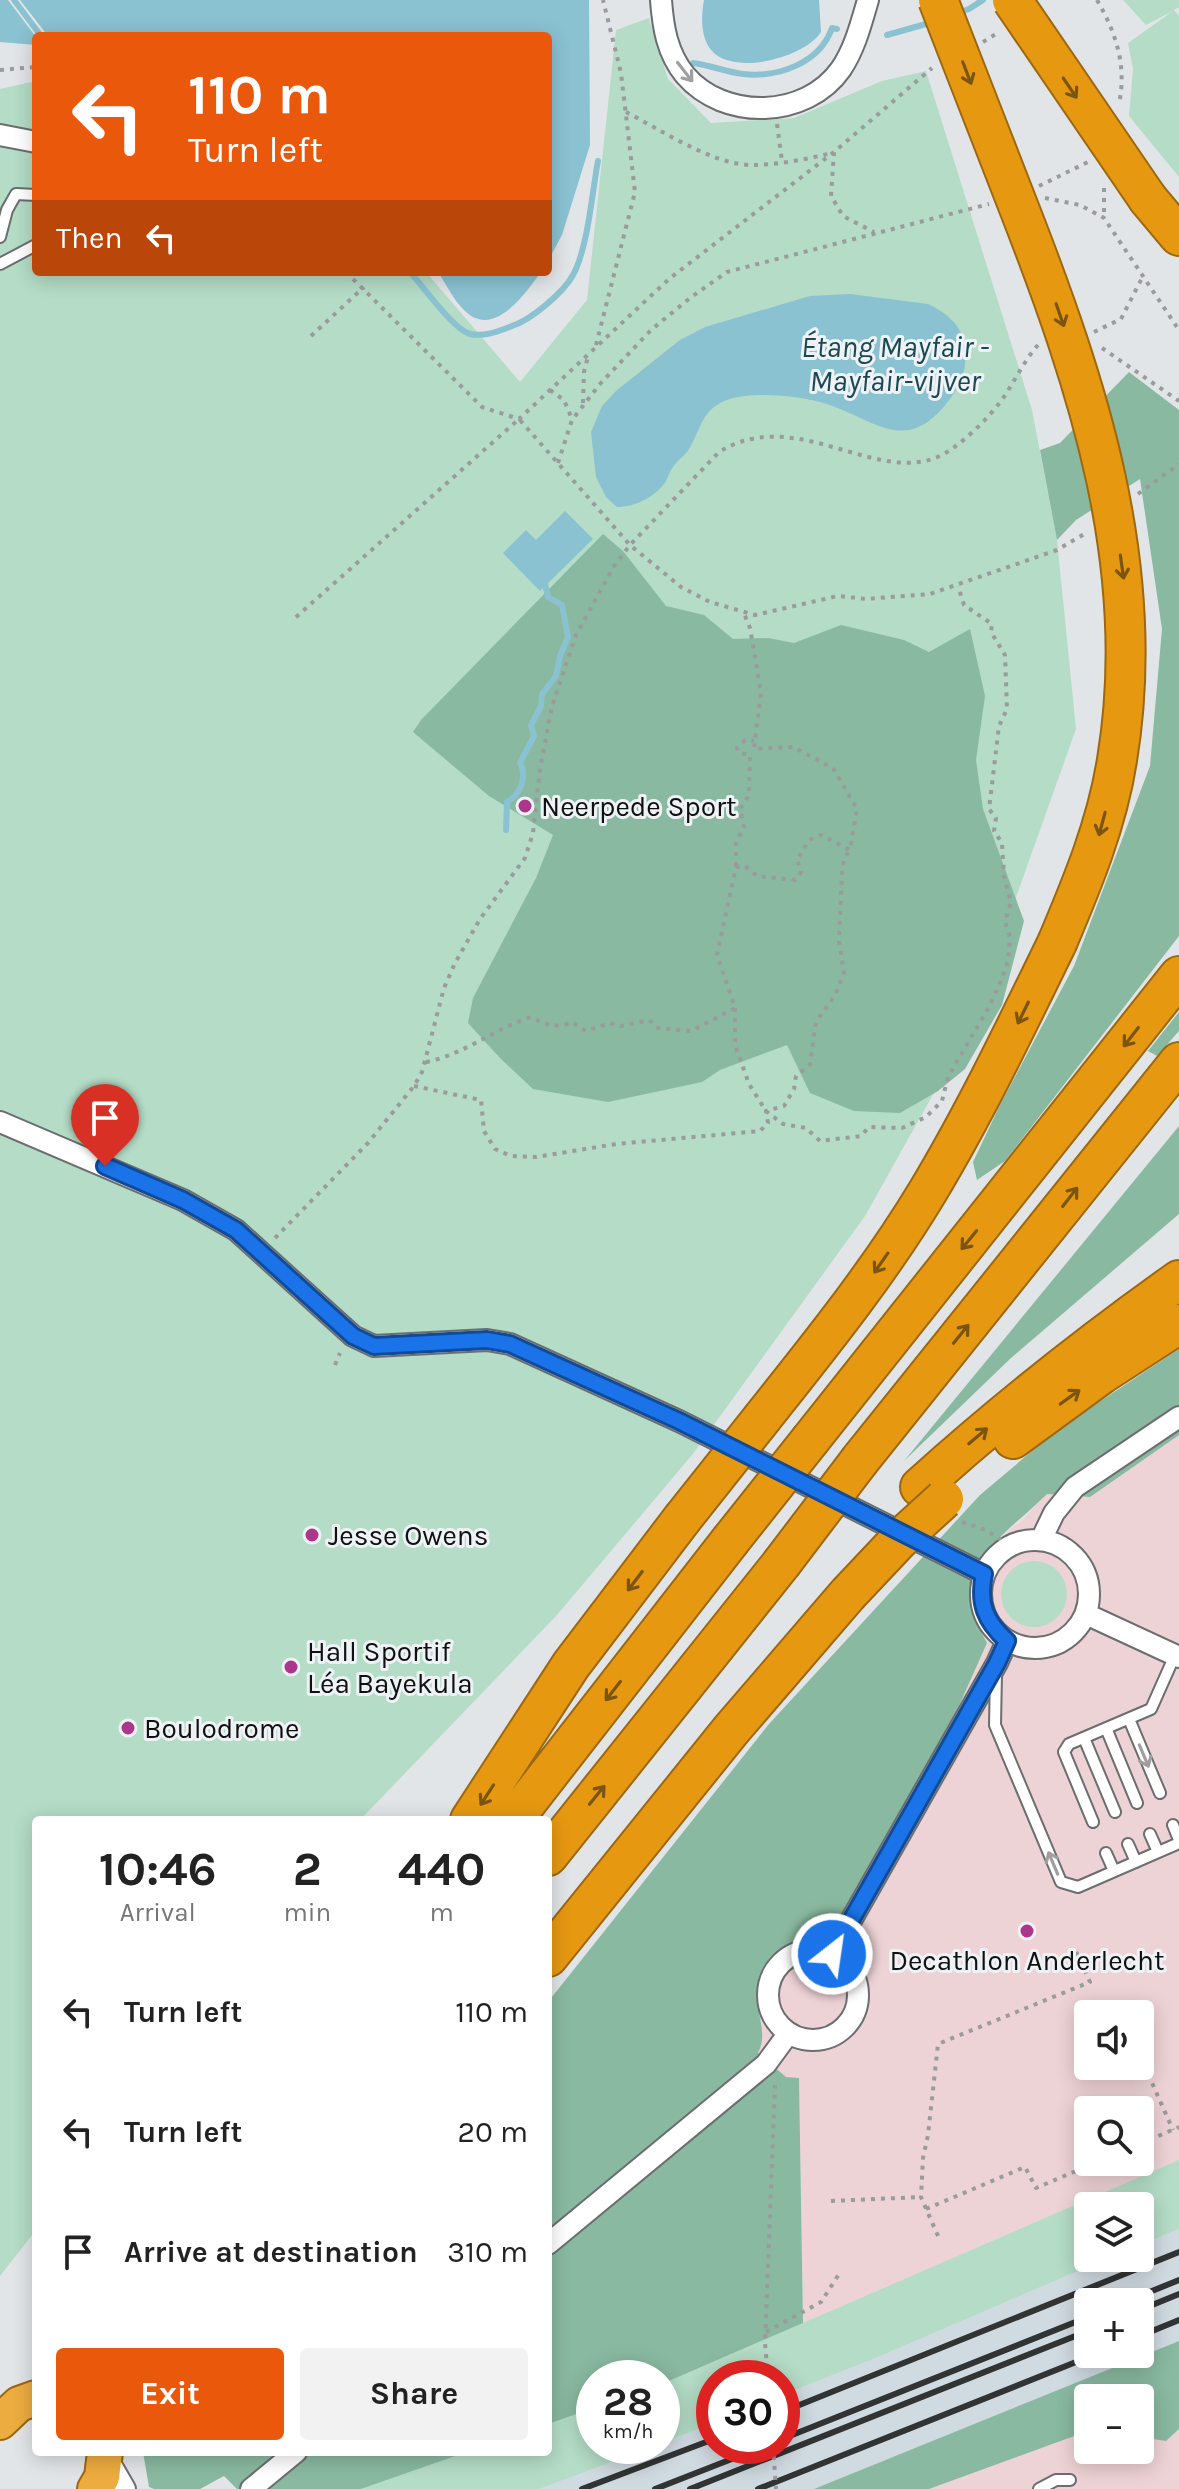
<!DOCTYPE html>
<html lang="en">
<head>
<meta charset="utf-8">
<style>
	:root { --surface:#fff; --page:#f2f2f2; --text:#222; --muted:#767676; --accent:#ea580c }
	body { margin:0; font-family:Karla,sans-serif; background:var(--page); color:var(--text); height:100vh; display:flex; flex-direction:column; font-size:30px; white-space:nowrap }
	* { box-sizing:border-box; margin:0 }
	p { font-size:26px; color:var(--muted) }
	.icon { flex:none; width:44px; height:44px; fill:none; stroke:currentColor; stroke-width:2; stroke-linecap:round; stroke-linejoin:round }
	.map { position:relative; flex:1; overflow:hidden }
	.details { position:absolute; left:32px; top:1816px; width:520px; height:640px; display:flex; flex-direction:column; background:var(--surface); border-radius:8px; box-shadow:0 4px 20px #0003 }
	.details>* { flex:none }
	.banner { position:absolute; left:32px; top:32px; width:520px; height:244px; border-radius:8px; box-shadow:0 4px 20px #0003; background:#ea580c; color:#fff; overflow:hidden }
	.fabs { position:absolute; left:1074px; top:2000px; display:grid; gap:16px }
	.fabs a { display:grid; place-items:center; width:80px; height:80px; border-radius:8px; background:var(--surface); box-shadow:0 4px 20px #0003; font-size:40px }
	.speed { position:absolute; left:576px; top:2360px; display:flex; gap:16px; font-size:40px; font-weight:700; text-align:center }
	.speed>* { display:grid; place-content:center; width:104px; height:104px; border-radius:50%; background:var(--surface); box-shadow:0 4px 20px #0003; line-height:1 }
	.speed small { font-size:20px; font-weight:400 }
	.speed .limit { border:12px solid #d22; background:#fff; color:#111 }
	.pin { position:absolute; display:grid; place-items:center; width:68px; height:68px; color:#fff; margin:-82px -34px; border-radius:50% 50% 50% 0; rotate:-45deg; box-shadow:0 0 8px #0007 }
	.pin .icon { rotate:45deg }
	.me { position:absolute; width:88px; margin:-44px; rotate:30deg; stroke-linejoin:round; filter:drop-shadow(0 0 6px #0008) }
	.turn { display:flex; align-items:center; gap:28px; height:168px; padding:0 24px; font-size:36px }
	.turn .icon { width:104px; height:104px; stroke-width:2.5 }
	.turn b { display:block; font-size:56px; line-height:68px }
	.then { display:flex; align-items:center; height:76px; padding:0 24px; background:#0003; gap:16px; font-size:30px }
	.eta { display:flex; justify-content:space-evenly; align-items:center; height:136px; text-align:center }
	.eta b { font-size:48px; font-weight:700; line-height:56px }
	.cta { display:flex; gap:16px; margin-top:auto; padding:16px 24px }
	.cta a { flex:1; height:92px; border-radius:8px; background:var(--accent); color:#fff; font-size:32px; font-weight:700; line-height:92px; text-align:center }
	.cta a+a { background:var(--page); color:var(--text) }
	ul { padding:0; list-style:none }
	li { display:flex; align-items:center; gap:24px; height:120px; padding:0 24px }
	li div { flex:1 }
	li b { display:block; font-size:30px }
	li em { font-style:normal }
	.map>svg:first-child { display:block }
	.commercial { fill:#eed3d6; fill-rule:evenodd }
	.built { fill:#d0dae1; fill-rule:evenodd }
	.green { fill:#b4dcc6 }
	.forest { fill:#89b9a0 }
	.water { fill:#8ac2d2 }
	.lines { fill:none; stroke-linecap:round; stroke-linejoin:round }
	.stream { stroke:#8ac2d2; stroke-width:6 }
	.service-casing { stroke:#6b6d6f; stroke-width:14 }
	.minor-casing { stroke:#6b6d6f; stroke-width:24 }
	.trunk-casing { stroke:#9b6811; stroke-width:38 }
	.motorway-casing { stroke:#9b6811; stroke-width:42 }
	.path { stroke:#999b9c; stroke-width:4; stroke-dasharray:4 6; stroke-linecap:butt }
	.service { stroke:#fff; stroke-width:10 }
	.minor { stroke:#fff; stroke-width:20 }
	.trunk { stroke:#ecac40; stroke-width:34 }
	.motorway { stroke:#e79811; stroke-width:38 }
	.rail { stroke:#323434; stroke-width:6 }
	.motorway-bridge-casing { stroke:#9b6811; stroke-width:42; stroke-linecap:butt }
	.path-bridge { stroke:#999b9c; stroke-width:4; stroke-dasharray:4 6; stroke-linecap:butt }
	.motorway-bridge { stroke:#e79811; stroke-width:38 }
	.oneway { stroke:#9f9f9f }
	.oneway2 { stroke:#7b5410 }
	.route-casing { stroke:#114b97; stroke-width:20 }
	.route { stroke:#1a73e8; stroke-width:14 }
	.poi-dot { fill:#ad368d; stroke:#eff2f4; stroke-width:3 }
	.labels { text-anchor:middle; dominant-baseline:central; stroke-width:6; stroke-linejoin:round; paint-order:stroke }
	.poi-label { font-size:28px; fill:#0f1010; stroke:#eff2f4; text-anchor:start }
	.water-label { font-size:30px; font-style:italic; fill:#184955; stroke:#eff2f4 }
</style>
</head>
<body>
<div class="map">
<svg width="1179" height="2489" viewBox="0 0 1179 2489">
	<rect width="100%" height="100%" fill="#e2e5e7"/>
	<!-- commercial -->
	<path class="commercial" d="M 1179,1435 L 1179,2160 L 803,2323 L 799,2078 L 786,2077 L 758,2053 L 762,2026 L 757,1998 L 764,1970 L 781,1952 L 802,1944 L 830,1941 L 958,1708 L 987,1643 L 971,1604 L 973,1579 L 989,1547 L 1022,1520 L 1047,1494 L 1090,1497 ZM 1088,2014 L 1140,2014 L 1140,2066 L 1088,2066 ZM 1088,2110 L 1140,2110 L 1140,2162 L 1088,2162 Z
		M 1179,2391 L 1179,2489 L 929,2489 L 1088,2430 L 1088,2450 L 1140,2450 L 1140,2408 Z"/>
	<!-- built -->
	<path class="built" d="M 1179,2229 L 1179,2341 L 1065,2388 L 814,2489 L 539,2489 L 655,2446 L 662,2446 L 662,2443 L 714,2423 L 714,2446 L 782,2446 L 782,2395 L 878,2357 L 1108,2258 L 1140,2258 L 1140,2245 ZM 1088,2302 L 1140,2302 L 1140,2354 L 1088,2354 Z"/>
	<!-- green -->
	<path class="green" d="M 1123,0 L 1179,0 L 1179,7 L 1174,10 L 1179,16 L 1179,177 L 1129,116 L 1133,69 L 1128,43 L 1173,11 L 1146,25 Z
		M 649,18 L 668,79 L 711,123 L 794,118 L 882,81 L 926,71 L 1032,410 L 1057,540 L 1076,729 L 968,1032 L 865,1216 L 692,1455 L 557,1615 L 360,1820 L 36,1820 L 36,2230 L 0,2276 L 0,89 L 36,81 L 36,272 L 426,272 L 520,382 L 587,300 L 616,30 Z
		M1001 1594a33 33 0 1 1 66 0a33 33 0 1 1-66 0Z
		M 1179,2160 L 1179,2229 L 1140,2245 L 1140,2206 L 1088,2206 L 1088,2258 L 1108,2258 L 878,2357 L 782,2395 L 782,2378 L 714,2378 L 714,2423 L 662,2443 L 662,2384 Z
		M 594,2408 L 594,2446 L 655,2446 L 539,2489 L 361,2489 L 467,2452 L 548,2452 L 548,2424 Z"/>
	<!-- forest -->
	<path class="forest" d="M 1129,372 L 1179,410 L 1179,936 L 1005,1161 L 977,1180 L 973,1162 L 1000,1105 L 1074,966 L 1150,766 L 1162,629 L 1140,479 L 1076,520 L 1057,540 L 1040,450 L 1060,443 Z
		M 603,534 L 623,551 L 666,606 L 704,615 L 733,639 L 768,638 L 794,643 L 841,625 L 904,640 L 929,652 L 970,629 L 985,696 L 976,760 L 983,809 L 1024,921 L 1002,1005 L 965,1069 L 938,1091 L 900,1113 L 854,1111 L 810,1093 L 787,1045 L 720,1070 L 702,1082 L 608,1102 L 533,1089 L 501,1059 L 468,1023 L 473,998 L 536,878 L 553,835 L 489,796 L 413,732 L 421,720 Z
		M 1179,1012 L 1179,1031 L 1157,1056 L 1148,1051 Z
		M 1179,1126 L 1179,1214 L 1011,1358 L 904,1461 Z
		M 1179,1349 L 1179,1435 L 1090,1497 L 1047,1494 C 1017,1525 967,1553 971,1602 C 972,1616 981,1631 987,1643 L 958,1708 L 830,1942 C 794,1944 760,1955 758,1997 C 757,2017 768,2034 758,2053 L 786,2077 L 799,2078 L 803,2323 L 662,2384 L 662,2378 L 594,2378 L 594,2408 L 548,2424 L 548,2002 L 769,1724 L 980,1495 L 1057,1430 Z
		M 1179,2341 L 1179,2429 L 1166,2441 L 1140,2437 L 1140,2398 L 1088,2398 L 1088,2431 L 929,2489 L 814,2489 Z
		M 143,2452 L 467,2452 L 361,2489 L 237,2489 L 224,2476 L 200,2489 L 154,2489 L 149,2487 Z"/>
	<!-- water -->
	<path class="water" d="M 0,0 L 8,0 L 36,37 L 36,45 L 0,42 Z
		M 20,0 L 589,0 L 590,145 L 562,235 L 548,261 L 548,36 L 48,36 Z
		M 704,0 L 819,0 L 821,32 C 805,57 738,75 714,53 C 700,40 701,17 704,0 Z
		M 438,272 L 541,272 C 524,295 493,341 463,309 C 453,299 446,284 438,272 Z
		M 850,294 L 928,304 C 945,312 961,324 964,343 C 968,366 963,381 950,399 C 907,456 879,422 827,404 C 803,396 755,391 730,399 C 701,408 702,428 689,449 C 685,456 677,460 673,467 C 669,472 668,479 664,484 C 653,498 634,507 617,507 L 606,497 L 596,477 L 591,432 L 602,406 L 617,390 L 680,340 L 705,327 L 810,296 Z
		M 565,511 L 593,539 L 540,591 L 503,553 L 526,530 L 536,540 Z"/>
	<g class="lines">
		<!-- stream -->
		<path class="stream" d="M 14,0 L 41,36
			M 955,14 L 969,9 L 983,0
			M 887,35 L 933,22
			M 693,63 C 710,65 726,72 743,74 C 778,78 820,63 832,28 L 837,29
			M 410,272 C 423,286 453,329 470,334 C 485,337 499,331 512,326 C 531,320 564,292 573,275 C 588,248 592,192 598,161
			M 506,830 L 507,802 C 520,795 528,776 520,763 L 534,736 L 531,725 L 541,706 L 542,694 L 556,676 L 560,656 L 568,637 L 562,605 L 548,597 L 545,585"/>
		<!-- service casing -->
		<g class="service-casing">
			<path id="service" d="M 0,237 L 7,210 L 16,194 L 36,195
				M 0,264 L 36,245
				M 996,1673 L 995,1725 L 1061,1882 L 1078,1887 L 1179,1843
				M 1129,1719 L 1160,1793
				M 1106,1728 L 1137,1803
				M 1084,1738 L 1115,1812
				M 1093,1822 L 1064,1752 L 1069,1744 L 1151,1709 L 1175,1655
				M 1173,1825 L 1179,1840
				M 1150,1834 L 1158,1852
				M 1128,1844 L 1136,1862
				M 1106,1853 L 1114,1871
				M 1039,2489 L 1056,2480 L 1070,2480"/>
		</g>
		<!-- minor casing -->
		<g class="minor-casing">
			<path id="minor" d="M 661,0 C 663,27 667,53 685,75 C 724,121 806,119 841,69 C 855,48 861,24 868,0
				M 0,135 L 36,142
				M 0,1122 L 183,1200 L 236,1230 L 353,1336 L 374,1346 L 487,1340 L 510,1344 L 679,1421 L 984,1574
				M981 1594a54 54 0 1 1 108 0a54 54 0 1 1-108 0Z
				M 1041,1540 L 1054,1513 L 1075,1487 L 1179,1417
				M 1086,1614 L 1179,1657
				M768 1995a45 45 0 1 1 90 0a45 45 0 1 1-90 0Z
				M 832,1954 L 997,1663 L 1007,1641
				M 548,2244 L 766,2064 L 788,2034
				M 106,2456 L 125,2489
				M 251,2489 L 296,2452"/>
		</g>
		<!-- trunk casing -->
		<g class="trunk-casing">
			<path id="trunk" d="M 0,2422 L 19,2404 L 36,2398
				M 95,2489 L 102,2477 L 105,2452"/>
		</g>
		<!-- motorway casing -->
		<g class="motorway-casing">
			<path id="motorway" d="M 1148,199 L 1179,236
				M 763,1417 C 821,1344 880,1271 928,1191 C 976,1111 1016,1027 1057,943
				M 811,1439 L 1179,976
				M 1013,1439 L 1102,1374 L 1179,1324
				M 860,1460 L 1179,1062
				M 920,1487 C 1002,1413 1089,1344 1179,1280
				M 470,1820 L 571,1665 L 682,1519
				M 513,1820 L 730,1541
				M 548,1856 L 781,1564
				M 548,1957 L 731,1730 L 848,1594"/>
		</g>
		<!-- path -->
		<path class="path" d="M 1097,0 C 1116,33 1127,65 1119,104
			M 983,42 L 999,32
			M 0,70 L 36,67
			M 626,112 C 661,130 713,165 752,165 C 778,165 807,159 832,153
			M 777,124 L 782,161
			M 834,152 L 831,196 L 843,216 L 874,232
			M 1039,186 L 1088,162
			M 1104,188 L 1104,218
			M 1045,198 L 1080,205 L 1104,218 L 1179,330
			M 346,272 L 482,407 L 519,419 L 669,279 L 834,152 L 932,68
			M 1094,332 L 1121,319 L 1143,276
			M 311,336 L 364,287
			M 596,345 L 635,192 L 621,73 L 603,0
			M 1038,345 C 1023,362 1014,383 1001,401 C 988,418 970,436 953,448 C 887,498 801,401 719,452 L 630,545 L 681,587 L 710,602 L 755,615 L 838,596 L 866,599 L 930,594 L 1057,550 L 1086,533
			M 1102,348 L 1179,401
			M 550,390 L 564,400 L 572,419
			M 583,403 L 584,372 L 588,356
			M 558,463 L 572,420 L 600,384 L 651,330 L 690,298 L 727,272 L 989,204
			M 1138,494 L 1179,464
			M 736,866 L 736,843 L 744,827 L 740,809 L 749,795 L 750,755 L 739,753 L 737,748 L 745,740 L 754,741
			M 735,1008 L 735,1045 L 749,1084 L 766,1111 L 783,1124 L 806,1128 L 820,1141 L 861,1136 L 869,1127 L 902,1128 L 926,1117 L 942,1101 L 948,1077 L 989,1007 L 1001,981 L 1008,961 L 1010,938 L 1005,921 L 1011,902 L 1004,876 L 1002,843 L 994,831 L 996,818 L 989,809 L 999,726 L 1007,709 L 1005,655 L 991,632 L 992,624 L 964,605 L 958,586
			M 426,1062 C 463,1055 494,1029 531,1017 C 547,1025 555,1029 572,1022 L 586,1031 L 610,1023 L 621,1026 L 649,1020 L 658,1028 L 691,1031 L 735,1008 L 717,955 L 736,867 L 745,866 L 757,876 L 795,880 L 801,872 L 797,860 L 809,840 L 821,835 L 850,850 L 857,809 L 833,768 L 793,747 L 754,749 L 761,693 L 750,628 L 743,611
			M 414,1086 L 481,1100 L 484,1131 L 495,1149 L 511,1156 L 536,1157 L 616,1144 L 760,1131 L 768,1123 L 766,1111 L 784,1106 L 794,1089 L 796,1076 L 810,1064 L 816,1022 L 835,995 L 844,973 L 839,941 L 842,873 L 844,859 L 849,851
			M 275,1238 L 368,1143 L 414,1086 L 422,1072 L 444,988 L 455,963 L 480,919 L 525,858 L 533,833 L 540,769 L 552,706 L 576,635 L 614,566 L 630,545 L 519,419 L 295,618
			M 335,1365 L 340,1353
			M 962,1522 L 986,1530 L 1010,1546
			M 1140,2056 L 1173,2130
			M 1140,2144 L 1179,2127
			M 831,2201 L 921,2197
			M 926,2209 L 1025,2167 L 1036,2188 L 1097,2162
			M 938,2236 L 921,2197 L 923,2158 L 928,2135 L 938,2044 L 1090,1982 L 1074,1947
			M 766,2332 L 821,2302 L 841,2271
			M 768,2378 L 765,2343 L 775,2085"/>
		<!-- service -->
		<use href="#service" class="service"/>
		<!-- minor -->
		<use href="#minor" class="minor"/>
		<!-- trunk -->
		<use href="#trunk" class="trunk"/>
		<!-- motorway -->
		<use href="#motorway" class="motorway"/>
		<!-- rail -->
		<path class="rail" d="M 1125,2302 L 1179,2280
			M 1140,2310 L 1179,2294
			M 1140,2336 L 1179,2320
			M 782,2412 L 1179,2252
			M 782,2439 L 1088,2317
			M 582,2489 L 714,2439
			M 655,2489 L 765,2446
			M 690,2489 L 1088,2331
			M 758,2489 L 1096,2354"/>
		<!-- motorway-bridge casing -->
		<g class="motorway-bridge-casing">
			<path id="motorway-bridge" d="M 938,0 C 965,69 992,139 1019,208 C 1088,385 1149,568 1117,760 C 1107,824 1082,884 1057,943
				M 1012,0 L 1148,199
				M 682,1519 L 763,1417
				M 730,1541 L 811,1439
				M 781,1564 L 860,1460
				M 848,1594 L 898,1541 L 944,1499"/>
		</g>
		<!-- path-bridge -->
		<path class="path-bridge" d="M 773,2446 L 776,2489"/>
		<!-- motorway-bridge -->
		<use href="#motorway-bridge" class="motorway-bridge"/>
	</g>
	<!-- one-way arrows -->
	<defs><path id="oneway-shaft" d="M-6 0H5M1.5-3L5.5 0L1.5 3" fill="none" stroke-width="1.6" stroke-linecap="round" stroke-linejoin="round" transform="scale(2)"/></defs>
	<g class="oneway">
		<use href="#oneway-shaft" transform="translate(685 72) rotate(52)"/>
		<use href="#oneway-shaft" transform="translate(1144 1756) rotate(67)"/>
		<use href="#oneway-shaft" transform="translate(1053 1863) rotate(-113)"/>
	</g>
	<g class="oneway2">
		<use href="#oneway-shaft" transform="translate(967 73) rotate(69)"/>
		<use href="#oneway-shaft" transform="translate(1070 88) rotate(56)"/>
		<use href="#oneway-shaft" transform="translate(1060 315) rotate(71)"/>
		<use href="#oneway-shaft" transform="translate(1122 567) rotate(82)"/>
		<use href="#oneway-shaft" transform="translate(1102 824) rotate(105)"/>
		<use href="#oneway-shaft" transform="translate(1023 1013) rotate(116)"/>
		<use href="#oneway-shaft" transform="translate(1131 1037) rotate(128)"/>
		<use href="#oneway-shaft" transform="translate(1070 1197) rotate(-52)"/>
		<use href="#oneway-shaft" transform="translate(969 1240) rotate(129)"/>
		<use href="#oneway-shaft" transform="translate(881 1263) rotate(125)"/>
		<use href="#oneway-shaft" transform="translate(961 1334) rotate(-51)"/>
		<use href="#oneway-shaft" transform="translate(1070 1397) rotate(-36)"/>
		<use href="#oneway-shaft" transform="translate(978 1436) rotate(-40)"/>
		<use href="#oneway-shaft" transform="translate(635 1581) rotate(127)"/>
		<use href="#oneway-shaft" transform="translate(613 1691) rotate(128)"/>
		<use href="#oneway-shaft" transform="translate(487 1795) rotate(123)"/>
		<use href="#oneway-shaft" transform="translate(597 1795) rotate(-51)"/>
	</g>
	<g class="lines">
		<!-- route casing -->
		<g class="route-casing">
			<path id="route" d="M 105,1166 L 183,1200 L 236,1230 L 353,1336 L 374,1346 L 487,1340 L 510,1344 L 679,1421 L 984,1574 C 978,1603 985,1621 1007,1641 L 997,1663 L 832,1954"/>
		</g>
		<!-- route -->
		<use href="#route" class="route"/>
	</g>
	<!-- markers -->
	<g class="poi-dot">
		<circle cx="525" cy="806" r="8"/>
		<circle cx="312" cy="1535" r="8"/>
		<circle cx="291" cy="1667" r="8"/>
		<circle cx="128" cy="1728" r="8"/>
		<circle cx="1027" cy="1931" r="8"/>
	</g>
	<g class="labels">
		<!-- poi labels -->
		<g class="poi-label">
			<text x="541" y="806">Neerpede Sport</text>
			<text x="328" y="1535">Jesse Owens</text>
			<text x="307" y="1651">Hall Sportif<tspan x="307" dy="32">Léa Bayekula</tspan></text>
			<text x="144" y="1728">Boulodrome</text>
			<text x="1027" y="1960" text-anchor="middle">Decathlon Anderlecht</text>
		</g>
		<!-- water labels -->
		<g class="water-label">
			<text x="895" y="347">Étang Mayfair -<tspan x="895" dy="34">Mayfair-vijver</tspan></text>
		</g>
	</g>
</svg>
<div class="fabs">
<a><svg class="icon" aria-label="sound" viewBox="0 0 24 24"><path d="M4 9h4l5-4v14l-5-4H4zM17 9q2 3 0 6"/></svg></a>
<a><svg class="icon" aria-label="search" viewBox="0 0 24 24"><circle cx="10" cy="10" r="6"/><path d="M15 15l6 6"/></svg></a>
<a><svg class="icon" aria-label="layers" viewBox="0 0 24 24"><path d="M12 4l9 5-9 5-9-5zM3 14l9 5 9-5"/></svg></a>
<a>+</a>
<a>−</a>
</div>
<div class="speed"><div>28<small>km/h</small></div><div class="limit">30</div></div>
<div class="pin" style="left:105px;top:1166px;background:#d93025"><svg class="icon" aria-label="arrive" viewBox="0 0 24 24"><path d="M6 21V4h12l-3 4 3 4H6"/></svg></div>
<svg class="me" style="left:832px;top:1954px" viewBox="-20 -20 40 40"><circle r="17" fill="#1a73e8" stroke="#fff" stroke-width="3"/><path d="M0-11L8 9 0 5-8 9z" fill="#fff"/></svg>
<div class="banner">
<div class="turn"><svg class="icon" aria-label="left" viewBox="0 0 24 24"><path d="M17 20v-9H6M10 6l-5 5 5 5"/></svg><div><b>110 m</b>Turn left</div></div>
<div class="then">Then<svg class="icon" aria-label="left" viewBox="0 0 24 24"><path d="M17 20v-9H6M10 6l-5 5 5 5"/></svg></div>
</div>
<section class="details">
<div class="eta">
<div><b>10:46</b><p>Arrival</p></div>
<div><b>2</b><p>min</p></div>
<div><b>440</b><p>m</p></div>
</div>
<ul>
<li><svg class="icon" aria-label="left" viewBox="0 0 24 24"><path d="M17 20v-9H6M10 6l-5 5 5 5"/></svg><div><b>Turn left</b></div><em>110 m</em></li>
<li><svg class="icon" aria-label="left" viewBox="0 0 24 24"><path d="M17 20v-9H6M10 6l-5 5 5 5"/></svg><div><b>Turn left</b></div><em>20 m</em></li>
<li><svg class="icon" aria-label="arrive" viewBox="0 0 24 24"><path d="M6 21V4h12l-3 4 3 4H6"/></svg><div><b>Arrive at destination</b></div><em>310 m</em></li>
</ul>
<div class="cta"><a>Exit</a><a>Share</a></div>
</section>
</div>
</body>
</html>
